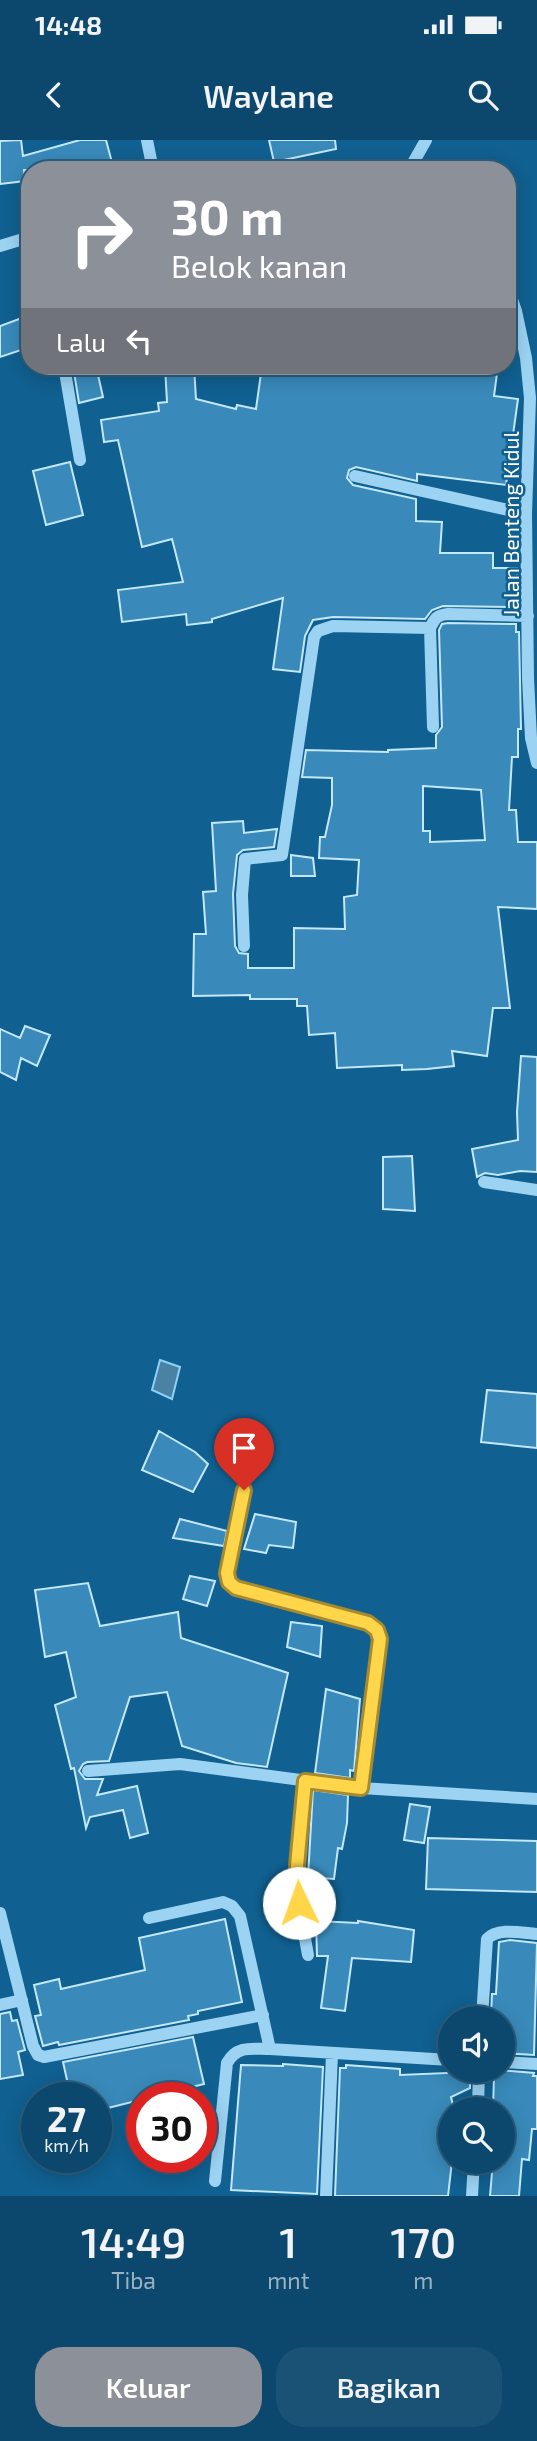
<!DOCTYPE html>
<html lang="id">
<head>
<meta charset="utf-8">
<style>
	:root { --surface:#0c486d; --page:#1a5275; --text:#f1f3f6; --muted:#9ab2c2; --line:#2c6080; --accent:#8c9099 }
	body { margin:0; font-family:"Exo 2",sans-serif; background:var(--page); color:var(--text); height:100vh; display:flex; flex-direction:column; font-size:26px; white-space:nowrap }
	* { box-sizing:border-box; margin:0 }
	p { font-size:23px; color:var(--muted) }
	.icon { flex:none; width:38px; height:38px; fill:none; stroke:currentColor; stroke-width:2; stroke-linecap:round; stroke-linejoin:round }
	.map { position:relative; height:2056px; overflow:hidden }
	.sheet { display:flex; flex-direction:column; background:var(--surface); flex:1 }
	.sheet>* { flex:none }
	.hud { position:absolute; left:21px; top:21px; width:495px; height:214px; border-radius:28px; box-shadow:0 4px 18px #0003,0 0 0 2px var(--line); background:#8c9099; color:#fff; overflow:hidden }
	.fabs { position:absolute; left:438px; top:1866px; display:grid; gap:14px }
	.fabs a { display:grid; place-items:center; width:77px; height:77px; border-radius:50%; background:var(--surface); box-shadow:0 4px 18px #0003,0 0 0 2px var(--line); font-size:35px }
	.speed { position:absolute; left:21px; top:1942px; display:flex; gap:14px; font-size:35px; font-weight:700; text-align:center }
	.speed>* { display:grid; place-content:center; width:91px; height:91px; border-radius:50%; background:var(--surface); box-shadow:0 4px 18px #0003,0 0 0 2px var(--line); line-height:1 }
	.speed small { font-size:18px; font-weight:400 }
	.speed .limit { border:10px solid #d22; background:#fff; color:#111 }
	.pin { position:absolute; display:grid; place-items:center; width:60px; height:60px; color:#fff; margin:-72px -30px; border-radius:50% 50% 50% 0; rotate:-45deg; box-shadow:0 0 7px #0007 }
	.pin .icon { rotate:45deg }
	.me { position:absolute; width:77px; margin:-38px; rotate:357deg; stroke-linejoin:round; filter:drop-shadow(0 0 5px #0008) }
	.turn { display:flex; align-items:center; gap:24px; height:147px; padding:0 35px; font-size:32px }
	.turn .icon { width:91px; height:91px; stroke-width:2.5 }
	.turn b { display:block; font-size:49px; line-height:60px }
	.then { display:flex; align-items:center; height:66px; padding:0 35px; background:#0003; gap:14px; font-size:26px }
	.eta { display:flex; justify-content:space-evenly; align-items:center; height:119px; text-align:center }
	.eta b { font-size:42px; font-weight:600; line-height:49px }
	.button { display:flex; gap:14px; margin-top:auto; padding:14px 35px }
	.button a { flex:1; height:80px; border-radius:28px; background:var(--accent); color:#fff; font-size:28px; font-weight:600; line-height:80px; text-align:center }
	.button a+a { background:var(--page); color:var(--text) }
	.status { display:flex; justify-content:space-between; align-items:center; height:49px; padding:0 35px; background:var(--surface); direction:ltr }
	.status svg { height:19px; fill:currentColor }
	header { display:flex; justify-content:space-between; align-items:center; height:91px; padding:0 35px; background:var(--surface); font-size:32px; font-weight:600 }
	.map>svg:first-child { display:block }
	.water { fill:#4982a5; stroke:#8dd1f6; stroke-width:2 }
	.building { fill:#398aba; stroke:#c3e8fd; stroke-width:2; fill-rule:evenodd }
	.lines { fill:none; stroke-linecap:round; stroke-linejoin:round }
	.minor { stroke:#9cd3f3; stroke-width:12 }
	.route-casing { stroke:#a68a30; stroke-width:18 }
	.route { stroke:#ffd54a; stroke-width:12 }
	.labels { text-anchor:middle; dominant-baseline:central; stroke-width:5; stroke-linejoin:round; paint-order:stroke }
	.street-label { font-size:21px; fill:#fff; stroke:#106091 }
</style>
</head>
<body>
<div class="status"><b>14:48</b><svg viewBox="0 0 49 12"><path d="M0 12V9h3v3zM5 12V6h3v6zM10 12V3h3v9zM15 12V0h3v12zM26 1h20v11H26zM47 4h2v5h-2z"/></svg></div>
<header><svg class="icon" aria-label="back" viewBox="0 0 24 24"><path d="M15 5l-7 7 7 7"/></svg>Waylane<svg class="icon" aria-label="search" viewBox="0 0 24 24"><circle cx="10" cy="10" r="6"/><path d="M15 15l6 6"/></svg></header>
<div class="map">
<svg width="537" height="2056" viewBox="0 0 537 2056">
	<rect width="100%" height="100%" fill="#106091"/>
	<!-- water -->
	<path class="water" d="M 160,1220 L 180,1227 L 172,1259 L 152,1250 Z"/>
	<!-- building -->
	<path class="building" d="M 21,0 L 23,16 L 80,0 L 106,0 L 114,30 L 24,30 L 25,41 L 0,44 L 0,1 Z
		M 269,0 L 335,0 L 336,9 L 274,22 Z
		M 30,175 L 30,207 L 0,217 L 0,186 Z
		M 73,226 L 96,226 L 103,257 L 79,263 Z
		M 165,226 L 194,226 L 196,259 L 236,269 L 237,265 L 256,269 L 262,226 L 498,226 L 494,256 L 518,259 L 506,345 L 417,334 L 417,341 L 356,327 L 349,330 L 347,338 L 353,345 L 416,359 L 416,381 L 442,382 L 440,413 L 493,413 L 493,428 L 517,428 L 516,467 L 443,466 L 432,470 L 425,479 L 333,477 L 313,480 L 305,496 L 300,532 L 273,529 L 283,458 L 212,479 L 212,482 L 187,485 L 186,474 L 122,482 L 118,450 L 183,442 L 172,399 L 142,407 L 118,300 L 104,302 L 101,280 L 159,271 L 158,263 L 167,262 Z
		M 70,322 L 83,375 L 46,385 L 33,331 Z
		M 448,483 L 516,484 L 516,492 L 519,492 L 521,589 L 518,589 L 518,617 L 512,617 L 509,670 L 516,670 L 518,702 L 537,702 L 537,769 L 498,767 L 510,868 L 493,868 L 487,916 L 452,911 L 454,926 L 427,929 L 402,930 L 402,925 L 337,928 L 335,893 L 309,895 L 307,866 L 297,866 L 297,859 L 250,859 L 250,855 L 193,856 L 194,794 L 206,794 L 203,752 L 216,751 L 212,683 L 243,681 L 244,693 L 277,689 L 274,707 L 243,710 L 237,715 L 233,754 L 235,806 L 239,813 L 248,814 L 248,828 L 294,828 L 294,788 L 345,789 L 344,757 L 357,755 L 359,720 L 319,718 L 320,697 L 325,697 L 332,665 L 332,638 L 302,637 L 306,610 L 388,612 L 388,610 L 436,608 L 436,595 L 442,587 L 439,490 L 442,484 ZM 423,646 L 481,650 L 485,700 L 430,702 L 430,691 L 423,691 Z
		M 291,715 L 313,718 L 315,736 L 291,736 Z
		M 25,886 L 50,895 L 37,926 L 21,918 L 16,940 L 0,932 L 0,889 L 20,898 Z
		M 521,916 L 537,917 L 537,1032 L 520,1031 L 498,1035 L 485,1033 L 477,1037 L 472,1009 L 518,1000 L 517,972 Z
		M 412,1016 L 415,1071 L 383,1069 L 383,1017 Z
		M 487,1250 L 537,1254 L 537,1308 L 481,1302 Z
		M 159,1291 L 195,1312 L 208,1324 L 193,1352 L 142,1330 Z
		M 255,1374 L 296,1382 L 293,1408 L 269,1405 L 266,1413 L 244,1409 Z
		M 180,1379 L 227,1391 L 224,1406 L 173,1398 Z
		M 190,1436 L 215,1441 L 207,1466 L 183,1459 Z
		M 88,1443 L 100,1486 L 178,1472 L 181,1498 L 288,1533 L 267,1627 L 236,1623 L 182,1606 L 167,1552 L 130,1557 L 109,1621 L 87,1622 L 83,1624 L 79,1631 L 85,1639 L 103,1639 L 97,1655 L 137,1646 L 148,1693 L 130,1698 L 123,1670 L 90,1677 L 86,1688 L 74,1628 L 71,1629 L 55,1565 L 76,1557 L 66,1512 L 45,1517 L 35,1450 Z
		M 291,1482 L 322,1486 L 320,1517 L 287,1507 Z
		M 326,1549 L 360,1559 L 354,1631 L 350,1630 L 350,1638 L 315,1633 Z
		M 313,1650 L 348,1655 L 347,1683 L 342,1709 L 338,1708 L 334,1739 L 308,1737 Z
		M 410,1664 L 430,1667 L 424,1703 L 404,1700 Z
		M 428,1698 L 537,1701 L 537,1752 L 426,1749 Z
		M 225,1779 L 242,1862 L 198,1871 L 198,1874 L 188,1876 L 189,1880 L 59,1905 L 58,1902 L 43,1906 L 35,1876 L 41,1875 L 34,1845 L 59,1839 L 61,1849 L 145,1830 L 139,1798 Z
		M 316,1781 L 358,1783 L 358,1781 L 414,1790 L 411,1822 L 352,1818 L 345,1871 L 321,1868 L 328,1816 L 317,1816 Z
		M 510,1800 L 537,1803 L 534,1915 L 502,1913 L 502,1876 L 491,1875 L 492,1854 L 496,1854 L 499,1802 Z
		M 10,1872 L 12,1881 L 17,1880 L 25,1910 L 18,1912 L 23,1935 L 0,1939 L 0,1874 Z
		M 193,1897 L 204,1944 L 96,1971 L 96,1958 L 71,1958 L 63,1922 Z
		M 283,1924 L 323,1927 L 317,2054 L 231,2050 L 241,1925 L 283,1926 Z
		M 346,1925 L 400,1929 L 400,1935 L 470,1932 L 470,1948 L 451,1957 L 454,1969 L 450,1969 L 450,2021 L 452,2021 L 448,2056 L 335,2056 L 340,1928 L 346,1928 Z
		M 500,1930 L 534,1933 L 533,1936 L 537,1936 L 537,1989 L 532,1989 L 529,2020 L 522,2019 L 519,2056 L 490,2056 L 493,2021 L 502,2021 L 502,1969 L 493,1969 L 494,1936 L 488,1939 L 488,1931 Z"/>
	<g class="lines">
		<!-- minor -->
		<path class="minor" d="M 147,0 L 153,30
			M 409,30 L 426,0
			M 0,106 L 30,97
			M 508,148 L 516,171 L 526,218 L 530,258 L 526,374 L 528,538 L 531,598 L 537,623
			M 64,226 L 80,320
			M 355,336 L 526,374
			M 433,587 L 430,488 C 435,478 437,475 448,474 L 528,476
			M 244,806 L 242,755 L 245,719 L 282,715 L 314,497 L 318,491 L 333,486 L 430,488
			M 484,1042 L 537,1050
			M 244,1350 L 227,1433 L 229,1442 L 236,1448 L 368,1483 L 378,1490 L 380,1499 L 361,1648
			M 88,1631 L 180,1624 L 361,1648 L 537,1659
			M 305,1641 L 296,1749 L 308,1815
			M 0,1773 L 33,1906 L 38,1915 L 44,1917 L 263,1875
			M 149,1778 L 223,1762 L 232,1766 L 240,1776 L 270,1909 L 450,1920
			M 0,1865 L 22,1860
			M 482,1878 L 487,1799 C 498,1787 522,1793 537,1794
			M 502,1922 L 537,1924
			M 478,1969 L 479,1930
			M 215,2041 L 227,1923 C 237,1905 252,1909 270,1909
			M 326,2056 L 332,1914
			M 472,2056 L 474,2021"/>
	</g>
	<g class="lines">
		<!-- route casing -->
		<g class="route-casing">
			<path id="route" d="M 244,1350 L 227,1433 L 229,1442 L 236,1448 L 368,1483 L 377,1490 L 380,1499 L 361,1648 L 305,1641 L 297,1726 L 299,1763"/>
		</g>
		<!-- route -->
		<use href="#route" class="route"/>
	</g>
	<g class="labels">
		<!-- street labels -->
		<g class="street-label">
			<text transform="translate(510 384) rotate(-90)">Jalan Benteng Kidul</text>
		</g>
	</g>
</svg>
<div class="fabs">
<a><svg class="icon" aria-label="sound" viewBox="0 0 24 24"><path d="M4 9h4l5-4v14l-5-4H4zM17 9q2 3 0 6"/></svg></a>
<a><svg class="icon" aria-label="search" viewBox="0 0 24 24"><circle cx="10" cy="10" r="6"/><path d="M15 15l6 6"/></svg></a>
</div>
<div class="speed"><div>27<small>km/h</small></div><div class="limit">30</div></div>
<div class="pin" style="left:244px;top:1350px;background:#d93025"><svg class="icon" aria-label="arrive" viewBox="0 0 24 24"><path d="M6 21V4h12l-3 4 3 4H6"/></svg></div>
<svg class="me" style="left:299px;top:1763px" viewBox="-20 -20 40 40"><circle r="19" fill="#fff"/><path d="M0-13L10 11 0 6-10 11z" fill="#ffd54a"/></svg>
<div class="hud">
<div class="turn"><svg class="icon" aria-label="right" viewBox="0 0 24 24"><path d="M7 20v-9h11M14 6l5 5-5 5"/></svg><div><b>30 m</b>Belok kanan</div></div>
<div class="then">Lalu<svg class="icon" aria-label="left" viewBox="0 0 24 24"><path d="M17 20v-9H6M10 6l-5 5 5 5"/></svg></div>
</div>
</div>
<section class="sheet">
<div class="eta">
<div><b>14:49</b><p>Tiba</p></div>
<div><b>1</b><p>mnt</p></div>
<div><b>170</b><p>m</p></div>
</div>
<div class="button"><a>Keluar</a><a>Bagikan</a></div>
</section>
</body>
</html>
